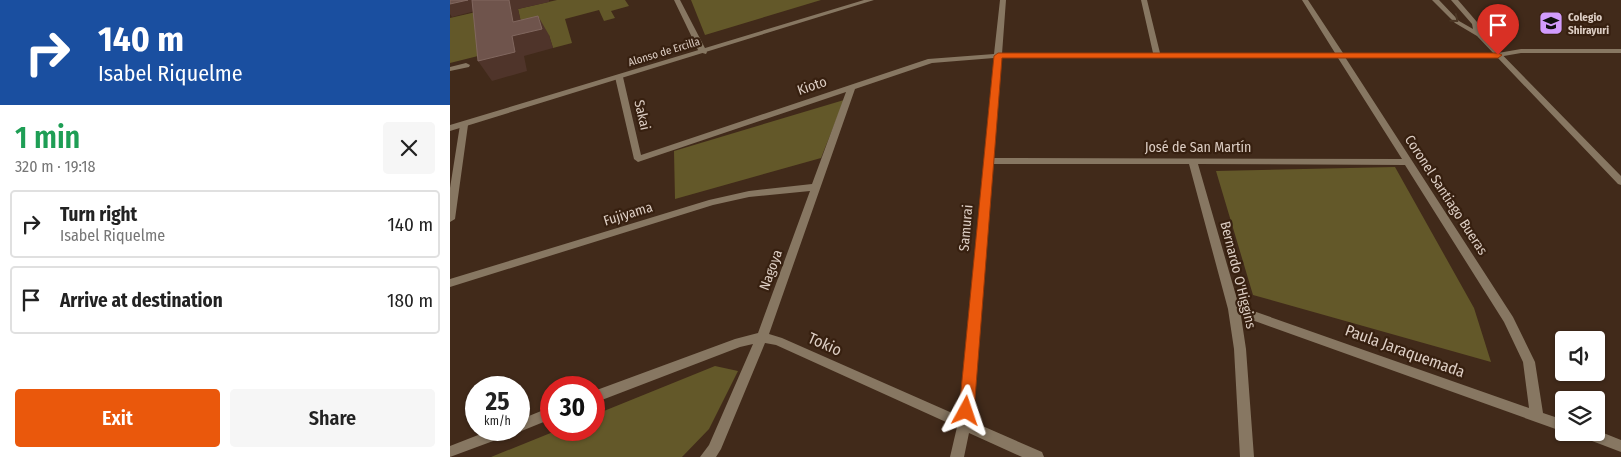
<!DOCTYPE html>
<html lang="en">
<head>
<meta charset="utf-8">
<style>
	:root { --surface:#fff; --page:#f6f6f6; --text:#222; --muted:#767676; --line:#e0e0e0; --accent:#ea580c }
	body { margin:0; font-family:"Fira Sans Condensed",sans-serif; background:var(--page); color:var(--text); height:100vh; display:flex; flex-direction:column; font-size:19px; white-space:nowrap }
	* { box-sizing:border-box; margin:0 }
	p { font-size:16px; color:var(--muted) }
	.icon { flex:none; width:28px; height:28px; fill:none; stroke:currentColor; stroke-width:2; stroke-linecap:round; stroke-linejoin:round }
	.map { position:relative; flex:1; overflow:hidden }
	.side { display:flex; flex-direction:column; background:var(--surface); width:450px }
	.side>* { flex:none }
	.guide { background:#1a4fa0; color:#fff; overflow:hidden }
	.buttons { position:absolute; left:1105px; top:331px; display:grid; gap:10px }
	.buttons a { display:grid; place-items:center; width:50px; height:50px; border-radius:5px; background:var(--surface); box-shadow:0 1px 4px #0004; font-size:25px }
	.speed { position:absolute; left:15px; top:376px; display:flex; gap:10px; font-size:25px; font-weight:700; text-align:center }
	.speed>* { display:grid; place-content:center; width:65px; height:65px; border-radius:50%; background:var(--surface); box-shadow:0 1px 4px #0004; line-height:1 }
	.speed small { font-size:12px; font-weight:400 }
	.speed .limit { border:8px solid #d22; background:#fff; color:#111 }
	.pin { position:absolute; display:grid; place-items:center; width:42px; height:42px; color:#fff; margin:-51px -21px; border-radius:50% 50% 50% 0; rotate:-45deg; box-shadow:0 0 5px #0007 }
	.pin .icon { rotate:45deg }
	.me { position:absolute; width:55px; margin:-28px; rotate:5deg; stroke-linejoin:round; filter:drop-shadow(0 0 4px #0008) }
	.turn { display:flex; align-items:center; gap:18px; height:105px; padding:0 15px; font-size:22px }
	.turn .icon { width:65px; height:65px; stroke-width:2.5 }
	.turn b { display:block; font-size:35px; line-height:42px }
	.round { display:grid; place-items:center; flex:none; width:52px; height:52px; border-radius:5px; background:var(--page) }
	.headline { display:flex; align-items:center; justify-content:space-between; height:85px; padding:0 15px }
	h1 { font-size:30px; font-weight:600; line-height:38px; color:#1e9e55 }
	.button { display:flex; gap:10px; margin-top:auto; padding:10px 15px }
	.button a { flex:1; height:58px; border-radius:5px; background:var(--accent); color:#fff; font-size:20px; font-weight:600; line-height:58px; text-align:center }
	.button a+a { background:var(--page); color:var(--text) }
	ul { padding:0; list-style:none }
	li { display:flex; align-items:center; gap:15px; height:68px; margin:0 10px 8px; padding:0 5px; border:2px solid var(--line); border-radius:5px }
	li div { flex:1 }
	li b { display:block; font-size:19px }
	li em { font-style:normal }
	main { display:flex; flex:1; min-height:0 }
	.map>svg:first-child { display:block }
	.green { fill:#635829 }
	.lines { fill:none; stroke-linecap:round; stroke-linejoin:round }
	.service { fill:#877762; fill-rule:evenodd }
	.minor { fill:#877762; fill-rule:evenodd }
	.tertiary { fill:#877762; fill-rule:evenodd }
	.shaded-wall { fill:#4f342a }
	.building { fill:#6f544c; stroke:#81675f }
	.oneway { stroke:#4b3624 }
	.route { fill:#ea580c; stroke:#983908 }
	.labels { text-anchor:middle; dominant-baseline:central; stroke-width:4.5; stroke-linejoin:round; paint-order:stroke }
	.far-poi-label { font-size:11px; font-weight:bold; fill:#ddcec4; stroke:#372010; text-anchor:start }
	.far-street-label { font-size:11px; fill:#ddcec4; stroke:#372010 }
	.street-label { font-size:14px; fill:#ddcec4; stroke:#372010 }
	.near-street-label { font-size:16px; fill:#ddcec4; stroke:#372010 }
</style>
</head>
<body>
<main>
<section class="side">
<div class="guide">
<div class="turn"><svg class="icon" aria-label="right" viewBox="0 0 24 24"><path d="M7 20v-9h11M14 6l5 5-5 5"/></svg><div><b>140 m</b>Isabel Riquelme</div></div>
</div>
<div class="headline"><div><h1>1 min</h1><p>320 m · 19:18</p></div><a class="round"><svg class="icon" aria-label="close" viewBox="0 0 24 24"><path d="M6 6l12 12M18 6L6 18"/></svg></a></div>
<ul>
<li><svg class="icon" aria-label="right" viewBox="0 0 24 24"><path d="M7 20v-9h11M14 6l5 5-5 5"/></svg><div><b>Turn right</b><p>Isabel Riquelme</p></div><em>140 m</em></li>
<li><svg class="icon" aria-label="arrive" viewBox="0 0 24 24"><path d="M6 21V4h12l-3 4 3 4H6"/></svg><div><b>Arrive at destination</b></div><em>180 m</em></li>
</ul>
<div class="button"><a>Exit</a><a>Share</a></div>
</section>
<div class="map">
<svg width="1171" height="457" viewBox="0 0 1171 457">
	<rect width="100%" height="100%" fill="#412a1a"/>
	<!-- green -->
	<path class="green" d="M 107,0 L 175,0 L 179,6 L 161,11 L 165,18 L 154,21 L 149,10 L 115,19 L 122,43 L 103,48 L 99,35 L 75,41 L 68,9 Z
		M 241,0 L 371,0 L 255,35 Z
		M 26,12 L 32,55 L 0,63 L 0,18 Z
		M 394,100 L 371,158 L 225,199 L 224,151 Z
		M 945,167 L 1024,308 L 1041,362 L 803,295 L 766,171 Z
		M 265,366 L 288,371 L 259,429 L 232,457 L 41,457 L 108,430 L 144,430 L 144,415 Z"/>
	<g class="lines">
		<!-- service -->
		<path class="service" d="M 224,0 L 230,0 L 257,52 L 256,54 L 249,52 Z
			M 16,63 L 20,65 L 19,67 L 0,71 L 0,67 Z"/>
		<!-- minor -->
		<path class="minor" d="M 550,0 L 556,0 L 552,54 L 703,53 L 691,0 L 697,0 L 710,53 L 885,53 L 852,0 L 858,0 L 893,53 L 1048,53 L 1071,49 L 1171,49 L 1171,53 L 1071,53 L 1048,57 L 895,57 L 1063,317 L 1085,362 L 1093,413 L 1114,420 L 1114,432 L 791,316 L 796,349 L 804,457 L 790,457 L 784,349 L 778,309 L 739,164 L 543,164 L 521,421 L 592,452 L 594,457 L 572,457 L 519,433 L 514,457 L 500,457 L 507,427 L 326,345 L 315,343 L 271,449 L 266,457 L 250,457 L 259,445 L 303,344 L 290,347 L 144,403 L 144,391 L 285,339 L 308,333 L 360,191 L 299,197 L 263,205 L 0,287 L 0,279 L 259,200 L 299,191 L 362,184 L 396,92 L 188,162 L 184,159 L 165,77 L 166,75 L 172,75 L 173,77 L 191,155 L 478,59 L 544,54 ZM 544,58 L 509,416 L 332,338 L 319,334 L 405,89 L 482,63 ZM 551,58 L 888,58 L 952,159 L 543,158 ZM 748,164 L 955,165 L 1054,322 L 1073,362 L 1079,408 L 789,306 Z
			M 14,122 L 18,125 L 5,219 L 0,222 L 0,188 L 10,125 Z
			M 101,407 L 101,419 L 69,432 L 64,430 L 69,430 L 69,420 Z
			M 41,430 L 64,430 L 62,434 L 0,457 L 0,446 Z
			M 1146,430 L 1171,440 L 1171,452 L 1129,436 L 1128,432 L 1146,432 Z"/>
		<!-- tertiary -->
		<path class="tertiary" d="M 414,0 L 424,0 L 0,131 L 0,125 Z
			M 982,0 L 989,0 L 1009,21 L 1023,29 L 1022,24 L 1001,0 L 1008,0 L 1027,22 L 1032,34 L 1171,176 L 1171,185 L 1168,184 L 1027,36 L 1005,23 Z"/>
	</g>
	<!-- shaded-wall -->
	<path class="shaded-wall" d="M 18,0 L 32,0 L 33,9 L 2,17 L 0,14 L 0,4 Z
		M 59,0 L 99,0 L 99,2 L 68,9 L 74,34 L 88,16 L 99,35 L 103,48 L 74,56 L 77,71 L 42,81 L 28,61 L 62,36 L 63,22 Z"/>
	<!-- building -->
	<path class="building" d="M 0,0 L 18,0 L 0,4 Z
		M 22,0 L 59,0 L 63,22 L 88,16 L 92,29 L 62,36 L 65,52 L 28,61 Z"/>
	<!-- one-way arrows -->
	<defs><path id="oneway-chevron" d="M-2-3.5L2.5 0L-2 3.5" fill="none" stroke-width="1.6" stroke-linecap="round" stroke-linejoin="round" transform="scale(1.25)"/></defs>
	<use class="oneway" href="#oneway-chevron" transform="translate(1005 19) rotate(39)"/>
	<!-- route -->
	<path class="route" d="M 548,53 L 1048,53 L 1052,55 L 1048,58 L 552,58 L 524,411 L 521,416 L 516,418 L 511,416 L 509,411 L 544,56 Z"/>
	<!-- icons -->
	<defs>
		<g id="school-square" transform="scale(1.25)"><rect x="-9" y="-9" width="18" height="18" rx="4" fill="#d29cfd" stroke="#372010"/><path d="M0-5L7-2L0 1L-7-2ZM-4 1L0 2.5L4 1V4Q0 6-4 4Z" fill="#111"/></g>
	</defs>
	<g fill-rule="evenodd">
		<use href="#school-square" x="1101" y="23"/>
	</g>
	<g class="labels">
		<!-- far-poi labels -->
		<g class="far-poi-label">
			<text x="1118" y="17">Colegio<tspan x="1118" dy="13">Shirayuri</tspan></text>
		</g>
		<!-- far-street labels -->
		<g class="far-street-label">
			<text transform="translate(214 52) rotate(-17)">Alonso de Ercilla</text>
		</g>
		<!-- street labels -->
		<g class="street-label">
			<text transform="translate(362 86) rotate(-19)">Kioto</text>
			<text transform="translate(192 115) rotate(77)">Sakai</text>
			<text x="748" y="147">José de San Martín</text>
			<text transform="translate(996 195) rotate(57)">Coronel Santiago Bueras</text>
			<text transform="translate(178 214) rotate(-17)">Fujiyama</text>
			<text transform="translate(516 228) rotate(-85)">Samurai</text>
			<text transform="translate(321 270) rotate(-70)">Nagoya</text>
			<text transform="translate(788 275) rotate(76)">Bernardo O'Higgins</text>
		</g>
		<!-- near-street labels -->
		<g class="near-street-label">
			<text transform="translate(375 344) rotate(24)">Tokio</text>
			<text transform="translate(955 351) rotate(20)">Paula Jaraquemada</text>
		</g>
	</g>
</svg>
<div class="buttons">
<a><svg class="icon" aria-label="sound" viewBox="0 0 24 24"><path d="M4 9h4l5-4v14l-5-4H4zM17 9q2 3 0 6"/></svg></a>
<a><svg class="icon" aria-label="layers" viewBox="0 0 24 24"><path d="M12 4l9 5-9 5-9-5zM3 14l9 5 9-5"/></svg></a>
</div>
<div class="speed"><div>25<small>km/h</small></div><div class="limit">30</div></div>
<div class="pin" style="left:1048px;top:55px;background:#d93025"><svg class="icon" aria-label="arrive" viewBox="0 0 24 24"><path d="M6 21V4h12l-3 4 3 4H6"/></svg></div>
<svg class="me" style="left:516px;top:411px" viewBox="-20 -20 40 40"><path d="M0-17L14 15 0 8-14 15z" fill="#ea580c" stroke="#fff" stroke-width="4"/></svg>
</div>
</main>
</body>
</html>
